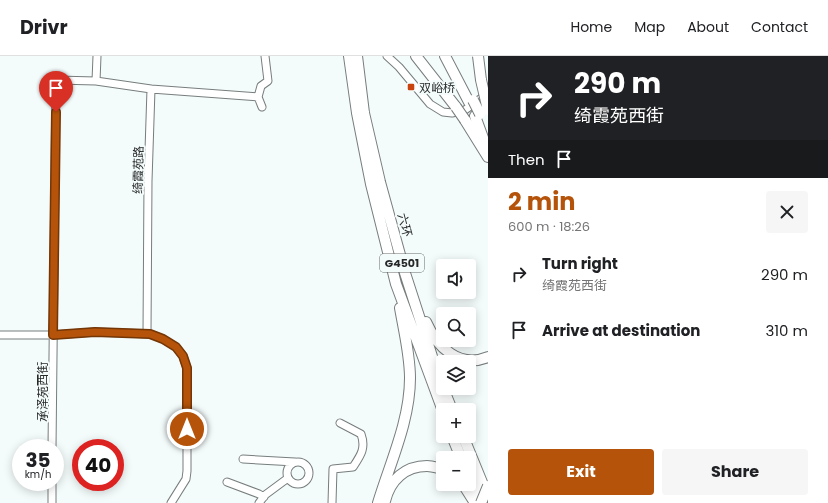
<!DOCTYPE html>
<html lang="en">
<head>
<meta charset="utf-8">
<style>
	:root { --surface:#fff; --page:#f6f6f6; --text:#202124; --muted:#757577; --line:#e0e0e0; --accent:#b45309 }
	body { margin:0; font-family:Poppins,"Noto Sans SC",sans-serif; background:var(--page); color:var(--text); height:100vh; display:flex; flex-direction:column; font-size:15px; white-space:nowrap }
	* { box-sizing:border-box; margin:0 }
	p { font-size:13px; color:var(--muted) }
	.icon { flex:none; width:22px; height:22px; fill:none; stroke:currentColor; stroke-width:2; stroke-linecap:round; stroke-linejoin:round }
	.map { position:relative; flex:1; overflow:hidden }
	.panel { display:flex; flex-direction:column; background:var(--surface); width:340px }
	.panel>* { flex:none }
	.guide { background:#202124; color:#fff; overflow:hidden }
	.fabs { position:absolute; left:436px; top:203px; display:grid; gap:8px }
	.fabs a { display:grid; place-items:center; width:40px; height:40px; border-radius:4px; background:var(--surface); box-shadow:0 2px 10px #0003; font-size:20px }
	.speed { position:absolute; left:12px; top:383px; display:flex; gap:8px; font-size:20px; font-weight:700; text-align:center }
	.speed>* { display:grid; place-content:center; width:52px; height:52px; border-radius:50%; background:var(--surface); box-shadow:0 2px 10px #0003; line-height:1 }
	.speed small { font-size:10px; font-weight:400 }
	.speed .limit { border:6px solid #d22; background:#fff; color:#111 }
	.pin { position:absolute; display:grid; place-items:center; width:34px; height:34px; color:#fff; margin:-41px -17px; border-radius:50% 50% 50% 0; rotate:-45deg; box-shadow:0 0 4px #0007 }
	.pin .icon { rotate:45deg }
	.me { position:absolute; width:44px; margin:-22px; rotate:0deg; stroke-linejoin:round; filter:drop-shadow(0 0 3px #0008) }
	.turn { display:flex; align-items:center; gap:14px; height:84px; padding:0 20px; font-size:18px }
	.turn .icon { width:52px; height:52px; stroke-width:2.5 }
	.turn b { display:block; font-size:28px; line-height:34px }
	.then { display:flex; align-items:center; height:38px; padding:0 20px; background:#0003; gap:8px; font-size:15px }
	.round { display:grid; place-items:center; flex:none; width:42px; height:42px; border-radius:4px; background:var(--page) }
	.head { display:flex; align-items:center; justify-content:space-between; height:68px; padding:0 20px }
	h1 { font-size:24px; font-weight:700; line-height:30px; color:var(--accent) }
	.button { display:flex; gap:8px; margin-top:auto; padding:8px 20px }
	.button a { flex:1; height:46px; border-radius:4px; background:var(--accent); color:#fff; font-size:16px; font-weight:700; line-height:46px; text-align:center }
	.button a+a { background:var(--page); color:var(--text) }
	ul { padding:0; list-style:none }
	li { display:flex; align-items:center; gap:12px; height:56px; padding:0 20px }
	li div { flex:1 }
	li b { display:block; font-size:15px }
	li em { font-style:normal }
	header { display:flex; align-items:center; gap:24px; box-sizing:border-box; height:56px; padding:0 20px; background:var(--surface); border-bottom:1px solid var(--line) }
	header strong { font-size:19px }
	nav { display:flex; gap:22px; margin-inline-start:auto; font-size:14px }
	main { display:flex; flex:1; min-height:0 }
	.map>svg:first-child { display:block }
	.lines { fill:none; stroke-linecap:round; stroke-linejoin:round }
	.minor-casing { stroke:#777d7d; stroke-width:9 }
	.highway-casing { stroke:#777d7d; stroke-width:12 }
	.minor { stroke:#fff; stroke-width:7 }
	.highway { stroke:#fff; stroke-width:10 }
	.highway-bridge-casing { stroke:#777d7d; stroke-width:12; stroke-linecap:butt }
	.highway-bridge { stroke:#fff; stroke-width:10 }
	.route-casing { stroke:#753606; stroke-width:10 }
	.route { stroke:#b45309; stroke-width:7 }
	.poi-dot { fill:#ca430e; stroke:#f4fbfb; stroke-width:1.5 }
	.labels { text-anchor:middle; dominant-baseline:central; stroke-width:4; stroke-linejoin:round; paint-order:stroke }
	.shield { fill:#f4fbfb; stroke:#646868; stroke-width:1 }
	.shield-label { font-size:11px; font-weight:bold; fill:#272929 }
	.poi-label { font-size:12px; fill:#272929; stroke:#f4fbfb; text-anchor:start }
	.street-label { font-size:12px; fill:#272929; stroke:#f4fbfb }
</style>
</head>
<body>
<header>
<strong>Drivr</strong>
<nav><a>Home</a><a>Map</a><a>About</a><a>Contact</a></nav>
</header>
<main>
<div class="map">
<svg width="488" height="447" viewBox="0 0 488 447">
	<rect width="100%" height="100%" fill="#f4fbfb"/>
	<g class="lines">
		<!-- minor casing -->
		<g class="minor-casing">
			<path id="minor" d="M 97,0 L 96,25 L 151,33 L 148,125 L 147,278
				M 387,0 L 399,11 L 430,48 L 443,56 L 452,57 L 465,54 L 487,38
				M 151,33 L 258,41
				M 262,51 L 258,41 L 261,30 L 268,25 L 265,0
				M 0,279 L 53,279 L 95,276 L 150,278 L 163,283 L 176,291 L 183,300 L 187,312 L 187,415 L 186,423 L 171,447
				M 52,392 L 56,24 L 96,25
				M 243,403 L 295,406
				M287 417a11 11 0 1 1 22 0a11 11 0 1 1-22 0Z
				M 227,426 L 259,438 L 264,441
				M 52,447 L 52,426
				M 259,447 L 265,439 L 288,422
				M 332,447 L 333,413 L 353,411 C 361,399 366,392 361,378 L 340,367"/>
		</g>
		<!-- highway casing -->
		<g class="highway-casing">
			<path id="highway" d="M 349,0 L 357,57 L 371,128 L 396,228 L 443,355
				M 357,0 L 364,57 L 380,126 L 405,217 L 439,322 L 452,354
				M 416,0 L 456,51
				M 445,0 L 469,46
				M 475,60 L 486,90
				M 465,64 L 488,101
				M 426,266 C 437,291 459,313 488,301
				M 452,380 L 461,402
				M 463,380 L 488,441
				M 469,421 L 482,447
				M 463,428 L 475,447
				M 385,445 C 390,424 405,410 427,410 C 432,410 438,412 443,413
				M 378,447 C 390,407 410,365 410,322 C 410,299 404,275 400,252"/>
		</g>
		<!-- minor -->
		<use href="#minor" class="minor"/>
		<!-- highway -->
		<use href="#highway" class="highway"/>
		<!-- highway-bridge casing -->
		<g class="highway-bridge-casing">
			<path id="highway-bridge" d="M 478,0 L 481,24 L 488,54
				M 473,44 L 480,58
				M 456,51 L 465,64
				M 481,447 L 488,430"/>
		</g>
		<!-- highway-bridge -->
		<use href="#highway-bridge" class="highway-bridge"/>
	</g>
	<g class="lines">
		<!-- route casing -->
		<g class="route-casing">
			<path id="route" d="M 56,56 L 53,279 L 95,276 L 150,278 L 163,283 L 176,291 L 183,300 L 187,312 L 187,373"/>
		</g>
		<!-- route -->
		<use href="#route" class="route"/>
	</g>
	<!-- markers -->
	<rect class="poi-dot" x="407" y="27" width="8" height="8" rx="2"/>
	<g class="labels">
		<!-- shield labels -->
		<rect class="shield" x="380" y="198" width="44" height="18" rx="3"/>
		<g class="shield-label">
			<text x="402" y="207">G4501</text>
		</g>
		<!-- poi labels -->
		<g class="poi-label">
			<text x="419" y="31">双峪桥</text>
		</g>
		<!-- street labels -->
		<g class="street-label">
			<text transform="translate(138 114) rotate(-89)">绮霞苑路</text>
			<text transform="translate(405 169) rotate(75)">六环</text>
			<text transform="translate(42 336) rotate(-90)">承泽苑西街</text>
		</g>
	</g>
</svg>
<div class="fabs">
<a><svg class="icon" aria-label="sound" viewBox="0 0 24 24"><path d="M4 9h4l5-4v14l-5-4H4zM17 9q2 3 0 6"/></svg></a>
<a><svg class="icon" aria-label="search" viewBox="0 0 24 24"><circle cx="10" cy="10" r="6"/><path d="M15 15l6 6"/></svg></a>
<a><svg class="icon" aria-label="layers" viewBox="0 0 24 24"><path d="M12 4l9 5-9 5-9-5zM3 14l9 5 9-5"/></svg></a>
<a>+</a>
<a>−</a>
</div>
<div class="speed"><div>35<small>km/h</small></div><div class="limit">40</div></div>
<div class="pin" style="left:56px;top:56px;background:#d93025"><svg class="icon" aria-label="arrive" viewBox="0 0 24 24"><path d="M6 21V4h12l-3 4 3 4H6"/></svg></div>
<svg class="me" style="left:187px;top:373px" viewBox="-20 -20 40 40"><circle r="17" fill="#b45309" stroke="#fff" stroke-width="3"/><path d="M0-11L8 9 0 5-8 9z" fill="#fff"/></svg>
</div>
<section class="panel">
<div class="guide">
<div class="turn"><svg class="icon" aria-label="right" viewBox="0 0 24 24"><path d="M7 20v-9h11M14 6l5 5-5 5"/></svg><div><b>290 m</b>绮霞苑西街</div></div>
<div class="then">Then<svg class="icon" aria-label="arrive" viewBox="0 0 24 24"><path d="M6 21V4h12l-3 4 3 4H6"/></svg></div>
</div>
<div class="head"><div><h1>2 min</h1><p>600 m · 18:26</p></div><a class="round"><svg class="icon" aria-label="close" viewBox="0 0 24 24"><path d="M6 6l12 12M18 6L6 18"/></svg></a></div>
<ul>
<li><svg class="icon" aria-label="right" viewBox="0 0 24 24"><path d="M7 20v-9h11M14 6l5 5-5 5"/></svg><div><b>Turn right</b><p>绮霞苑西街</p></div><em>290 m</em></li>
<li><svg class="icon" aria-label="arrive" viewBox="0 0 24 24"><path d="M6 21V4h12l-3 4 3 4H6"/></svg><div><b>Arrive at destination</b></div><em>310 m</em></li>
</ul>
<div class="button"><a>Exit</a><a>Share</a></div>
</section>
</main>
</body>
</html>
